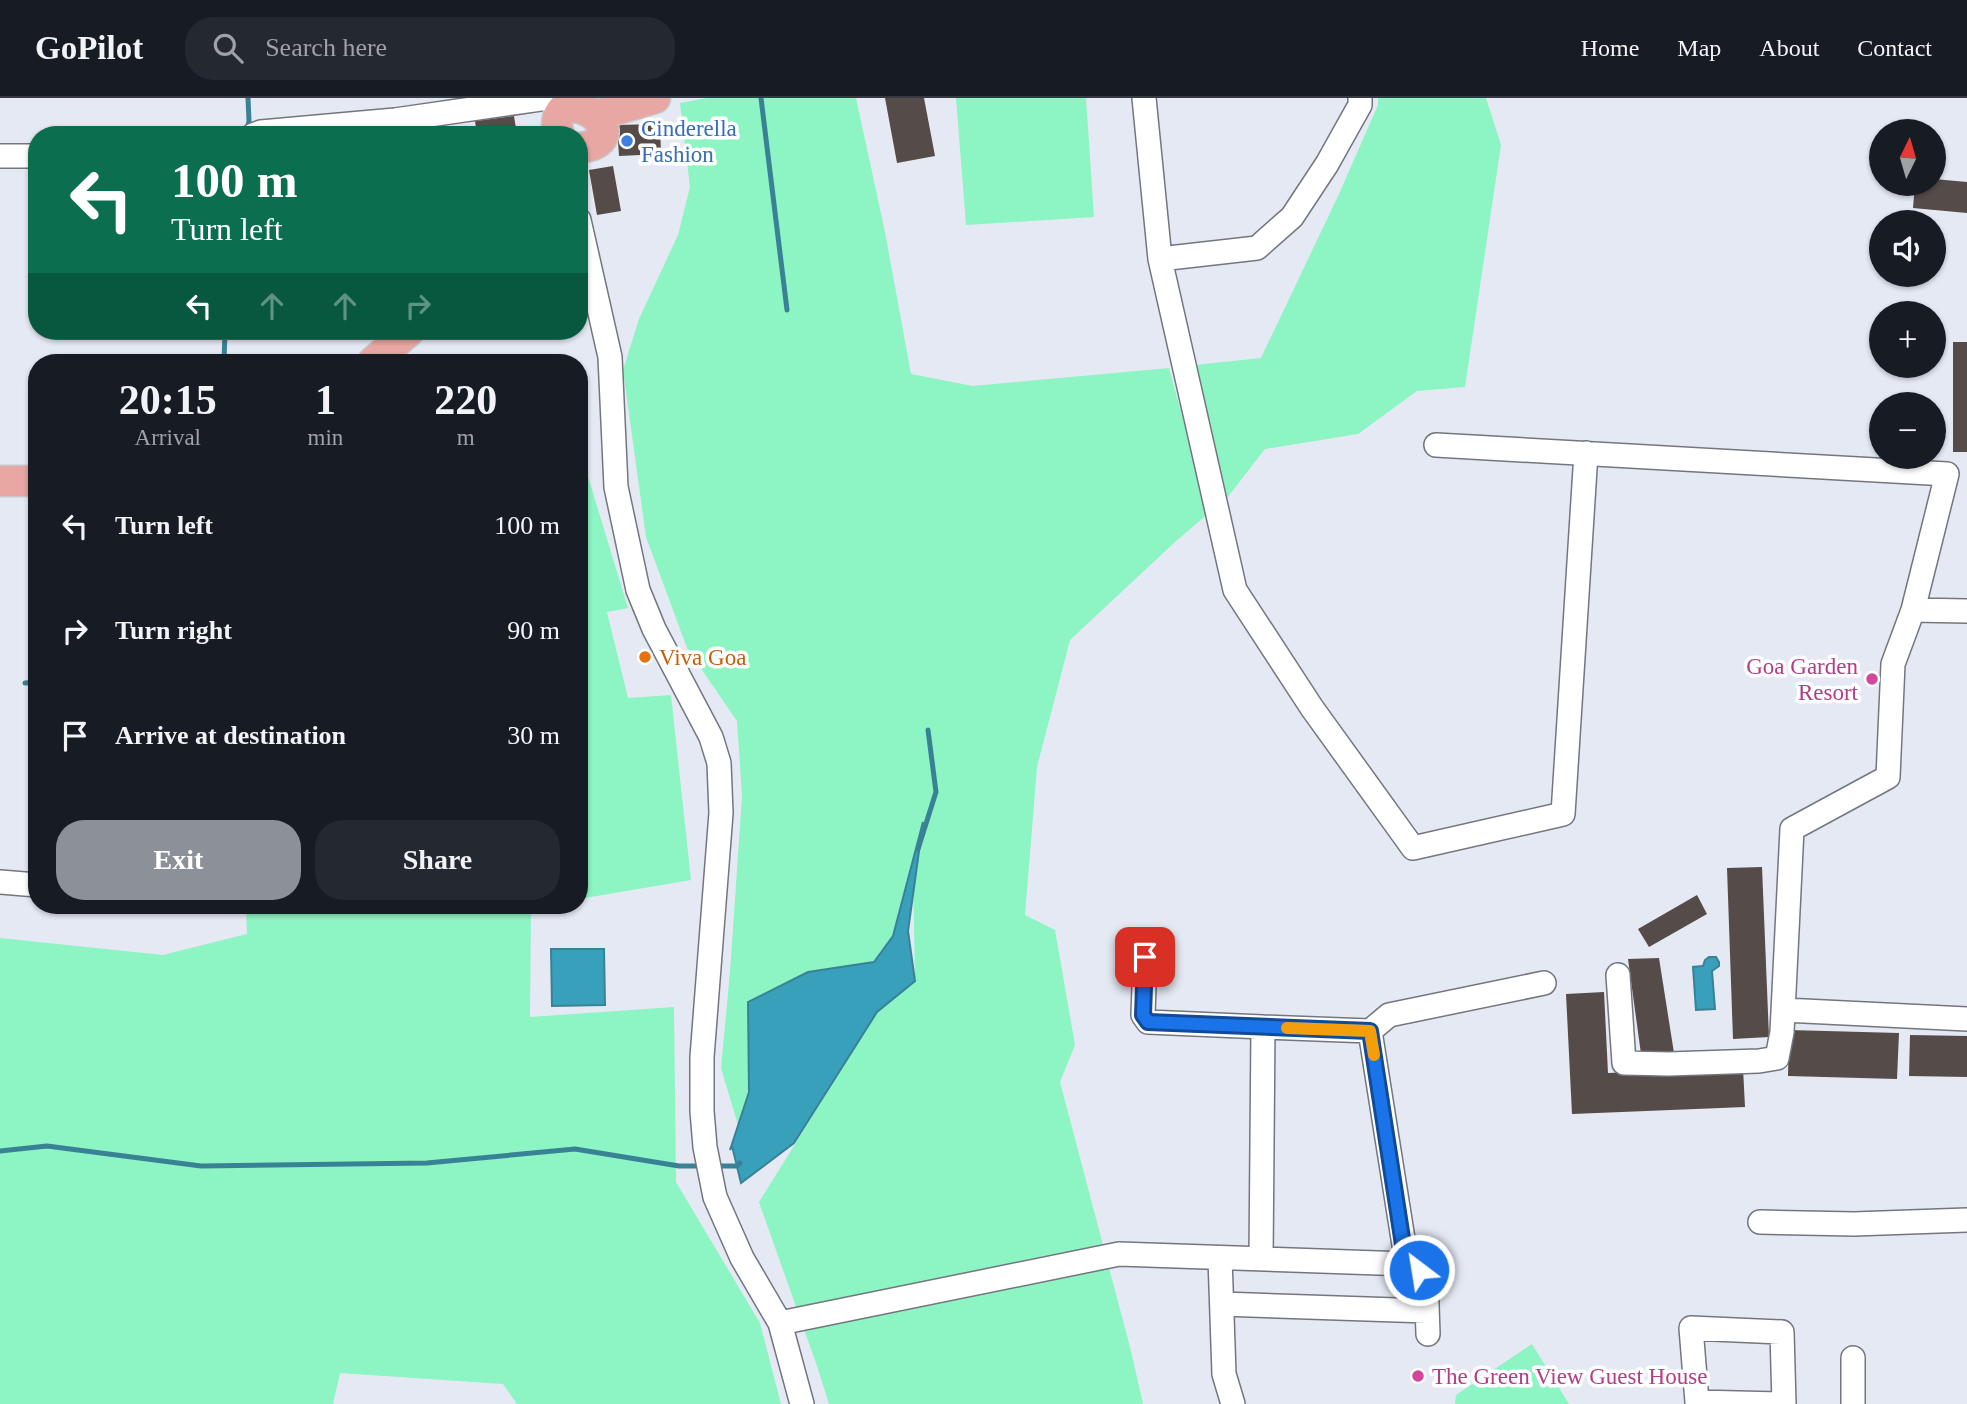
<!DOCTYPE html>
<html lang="en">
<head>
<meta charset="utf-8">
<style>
	:root { --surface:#171b24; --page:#242831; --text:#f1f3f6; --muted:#9ea1a6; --line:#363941; --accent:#8c9099 }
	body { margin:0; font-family:"Times New Roman",serif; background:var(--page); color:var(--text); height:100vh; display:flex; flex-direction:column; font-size:26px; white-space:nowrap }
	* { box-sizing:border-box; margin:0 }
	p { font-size:23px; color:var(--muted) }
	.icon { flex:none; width:38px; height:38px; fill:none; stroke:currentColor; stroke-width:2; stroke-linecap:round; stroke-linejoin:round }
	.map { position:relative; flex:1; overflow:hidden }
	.panel { position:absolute; left:28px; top:256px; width:560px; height:560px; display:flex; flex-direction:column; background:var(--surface); border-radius:28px; box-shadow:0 2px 5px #0004 }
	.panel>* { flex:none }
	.top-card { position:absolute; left:28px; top:28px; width:560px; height:214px; border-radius:28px; box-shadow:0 2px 5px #0004; background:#0b6e4f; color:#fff; overflow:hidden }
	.needle { width:46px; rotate:5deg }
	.tools { position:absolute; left:1869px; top:21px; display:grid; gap:14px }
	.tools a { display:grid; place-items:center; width:77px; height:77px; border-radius:50%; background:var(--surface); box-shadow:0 2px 5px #0004; font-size:35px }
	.pin { position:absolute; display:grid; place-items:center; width:60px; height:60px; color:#fff; margin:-30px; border-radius:14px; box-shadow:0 4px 10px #0006 }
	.me { position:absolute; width:77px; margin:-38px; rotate:329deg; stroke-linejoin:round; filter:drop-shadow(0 0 5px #0008) }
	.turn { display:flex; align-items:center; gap:24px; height:147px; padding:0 28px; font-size:32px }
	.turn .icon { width:91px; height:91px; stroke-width:2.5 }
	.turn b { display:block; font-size:49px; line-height:60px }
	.lanes { display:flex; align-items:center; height:66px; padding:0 28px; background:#0003; justify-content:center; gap:35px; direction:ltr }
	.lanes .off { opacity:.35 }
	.eta { display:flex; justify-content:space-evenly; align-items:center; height:119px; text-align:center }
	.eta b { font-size:42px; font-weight:700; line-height:49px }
	.action { display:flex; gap:14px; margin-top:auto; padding:14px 28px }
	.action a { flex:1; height:80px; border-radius:28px; background:var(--accent); color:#fff; font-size:28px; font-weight:700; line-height:80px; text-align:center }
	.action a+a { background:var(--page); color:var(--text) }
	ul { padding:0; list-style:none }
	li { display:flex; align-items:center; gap:21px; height:105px; padding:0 28px }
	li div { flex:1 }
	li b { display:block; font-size:26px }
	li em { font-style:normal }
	header { display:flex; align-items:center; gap:42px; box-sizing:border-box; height:98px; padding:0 35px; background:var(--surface); border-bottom:2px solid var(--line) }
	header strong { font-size:33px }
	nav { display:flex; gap:38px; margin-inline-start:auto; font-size:24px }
	.search { width:490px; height:63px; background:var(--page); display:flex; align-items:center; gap:18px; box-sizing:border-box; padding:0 24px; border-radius:28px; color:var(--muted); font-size:26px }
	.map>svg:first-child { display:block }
	.green { fill:#8df4c4 }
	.water { fill:#38a0bb; stroke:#398296; stroke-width:2 }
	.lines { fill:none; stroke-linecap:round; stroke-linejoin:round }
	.stream { stroke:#398296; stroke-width:5 }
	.building { fill:#554b48 }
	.minor-casing { stroke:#73767f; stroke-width:26 }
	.major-casing { stroke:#c8c8ca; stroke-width:33 }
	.minor { stroke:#fff; stroke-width:23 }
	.major { stroke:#e8a7a3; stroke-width:30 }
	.route-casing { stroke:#114b97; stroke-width:18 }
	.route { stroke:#1a73e8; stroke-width:12 }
	.slow { stroke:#f59e0b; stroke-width:12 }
	.shop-dot { fill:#3f7fe0; stroke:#fff; stroke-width:2.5 }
	.food-dot { fill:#e8710a; stroke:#fff; stroke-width:2.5 }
	.hotel-dot { fill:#d1479c; stroke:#fff; stroke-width:2.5 }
	.labels { text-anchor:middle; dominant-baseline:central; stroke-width:7; stroke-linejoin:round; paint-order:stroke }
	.shop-label { font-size:23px; fill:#366cbe; stroke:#fff; text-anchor:start }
	.food-label { font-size:23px; fill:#c56008; stroke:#fff; text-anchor:start }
	.hotel-label { font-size:23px; fill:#b23c85; stroke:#fff; text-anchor:end }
</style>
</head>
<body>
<header>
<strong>GoPilot</strong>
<div class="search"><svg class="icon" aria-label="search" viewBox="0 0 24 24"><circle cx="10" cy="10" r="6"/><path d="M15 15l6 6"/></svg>Search here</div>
<nav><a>Home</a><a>Map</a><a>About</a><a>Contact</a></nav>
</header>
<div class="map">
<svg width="1967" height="1306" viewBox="0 0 1967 1306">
	<rect width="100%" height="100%" fill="#e5e9f3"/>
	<!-- green -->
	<path class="green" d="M 707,0 L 856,0 L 885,134 L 911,276 L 973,288 L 1169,270 L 1209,415 L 1175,444 L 1070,542 L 1037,669 L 1025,817 L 1055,832 L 1075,947 L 1060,984 L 1131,1253 L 1143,1306 L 829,1306 L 817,1268 L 759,1104 L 877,914 L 915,883 L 913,771 L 893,838 L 874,864 L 808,874 L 748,904 L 749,994 L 738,1027 L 721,970 L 730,874 L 742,698 L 737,623 L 687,550 L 646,439 L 623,272 L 639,221 L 678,137 L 690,89 L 680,5 Z
		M 956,0 L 1086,0 L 1094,119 L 966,127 Z
		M 1378,0 L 1486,0 L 1501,47 L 1465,289 L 1417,293 L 1358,336 L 1265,351 L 1227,400 L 1195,267 L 1261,260 L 1339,96 L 1378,7 Z
		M 586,372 L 628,510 L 607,514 L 628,600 L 671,597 L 691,782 L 579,801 L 579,373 Z
		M 246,807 L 549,807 L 531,810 L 530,919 L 674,909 L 676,1084 L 760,1225 L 781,1306 L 517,1306 L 503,1286 L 340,1275 L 333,1306 L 0,1306 L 0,840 L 163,857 L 247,836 Z
		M 1532,1246 L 1569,1306 L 1455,1306 L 1456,1297 Z"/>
	<!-- water -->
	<path class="water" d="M 923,724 L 908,833 L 915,883 L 877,914 L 794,1045 L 741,1085 L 732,1048 L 730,1052 L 749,994 L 748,904 L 808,874 L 874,864 L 893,838 Z
		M 551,851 L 604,851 L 605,907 L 552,908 Z
		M 1709,859 L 1716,859 L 1719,864 L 1719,868 L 1712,873 L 1715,911 L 1696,912 L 1693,869 L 1703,868 L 1705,862 Z"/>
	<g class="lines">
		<!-- stream -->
		<path class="stream" d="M 761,0 L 787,212
			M 247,32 L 249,23 L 248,0
			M 224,264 L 225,233
			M 25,585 L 37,584
			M 918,751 L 936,694 L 928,632
			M 0,1053 L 47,1048 L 201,1068 L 427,1065 L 575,1051 L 679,1068 L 703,1068
			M 716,1068 L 737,1068 L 740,1065"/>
	</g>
	<!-- building -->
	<path class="building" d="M 885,0 L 924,0 L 935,58 L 897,65 Z
		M 514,18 L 517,37 L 477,37 L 475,23 Z
		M 660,26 L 661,56 L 619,58 L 617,27 Z
		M 613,68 L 621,113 L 597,117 L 589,72 Z
		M 1934,81 L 1967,84 L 1967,115 L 1913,110 L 1915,86 L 1934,86 Z
		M 1953,244 L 1967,244 L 1967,354 L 1953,354 Z
		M 1762,769 L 1769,939 L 1733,941 L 1727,770 Z
		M 1697,797 L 1707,816 L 1649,849 L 1638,831 Z
		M 1659,860 L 1674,955 L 1641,956 L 1628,861 Z
		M 1604,894 L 1608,975 L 1743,970 L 1745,1009 L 1572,1016 L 1566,896 Z
		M 1789,932 L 1899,935 L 1897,981 L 1788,978 Z
		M 1910,937 L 1967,938 L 1967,979 L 1909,978 Z"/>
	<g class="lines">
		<!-- minor casing -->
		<g class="minor-casing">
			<path id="minor" d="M 1144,0 L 1160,161 L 1235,492 L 1312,610 L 1413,750 L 1563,716 L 1586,355
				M 253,37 L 261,34 L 395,22 L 548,0
				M 0,58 L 37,58
				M 579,122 L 610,259 L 616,389 L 638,492 L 654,531 L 711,639 L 719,665 L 721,715 L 702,959 L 702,1013 L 705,1049 L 715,1099 L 742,1160 L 780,1225 L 802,1306
				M 1160,161 L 1257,150 L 1292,119 L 1327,66 L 1360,7 L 1360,0
				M 1436,347 L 1947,376 L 1913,512
				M 0,784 L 37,787
				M 1145,859 L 1143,917 L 1148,924 L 1263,929
				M 1618,877 L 1624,965 L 1669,966 L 1759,963 L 1777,960 L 1782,934 L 1792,731 L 1888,679 L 1893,566 L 1913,512 L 1967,513
				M 1784,912 L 1967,921
				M 1370,933 L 1389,917 L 1544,885
				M 1760,1124 L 1854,1126 L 1967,1122
				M 1220,1160 L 1224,1276 L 1233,1306
				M 1407,1166 L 1419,1173 L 1426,1179 L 1428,1236
				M 1222,1206 L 1427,1213
				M 780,1225 L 1119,1156 L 1407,1166 L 1370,933 L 1263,929 L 1261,1161
				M 1853,1260 L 1853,1306
				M 1780,1306 L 1697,1304 L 1691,1230 L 1782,1234 L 1784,1306"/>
		</g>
		<!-- major casing -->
		<g class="major-casing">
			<path id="major" d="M 601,16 L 655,0
				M 559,37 C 556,28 556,18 563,11 C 592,0 629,45 579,50
				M 373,264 L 409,233
				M 0,383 L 37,383"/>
		</g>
		<!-- minor -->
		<use href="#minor" class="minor"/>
		<!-- major -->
		<use href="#major" class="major"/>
	</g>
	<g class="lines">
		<!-- route casing -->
		<g class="route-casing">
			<path id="route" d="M 1145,859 L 1143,917 L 1148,924 L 1370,933 L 1406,1166 L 1419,1172"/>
		</g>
		<!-- route -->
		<use href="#route" class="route"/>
		<!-- slow -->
		<path class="slow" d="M 1287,930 L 1370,933 L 1374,957"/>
	</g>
	<!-- markers -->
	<circle class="shop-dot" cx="627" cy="43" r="7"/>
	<circle class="food-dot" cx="645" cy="559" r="7"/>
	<g class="hotel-dot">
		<circle cx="1872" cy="581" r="7"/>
		<circle cx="1418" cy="1278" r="7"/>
	</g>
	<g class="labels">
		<!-- shop labels -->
		<g class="shop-label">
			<text x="641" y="30">Cinderella<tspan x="641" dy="26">Fashion</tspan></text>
		</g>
		<!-- food labels -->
		<g class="food-label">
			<text x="659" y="559">Viva Goa</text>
		</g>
		<!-- hotel labels -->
		<g class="hotel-label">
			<text x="1858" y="568">Goa Garden<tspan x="1858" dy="26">Resort</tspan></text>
			<text x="1432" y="1278" text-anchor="start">The Green View Guest House</text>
		</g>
	</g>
</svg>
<div class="tools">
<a><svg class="needle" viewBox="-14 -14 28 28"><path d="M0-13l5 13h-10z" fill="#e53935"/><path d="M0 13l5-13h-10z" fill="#9ea1a6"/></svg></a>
<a><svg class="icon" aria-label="sound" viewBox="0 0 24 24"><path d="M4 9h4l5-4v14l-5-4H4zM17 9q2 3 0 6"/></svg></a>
<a>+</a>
<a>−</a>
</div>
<div class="pin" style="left:1145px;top:859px;background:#d93025"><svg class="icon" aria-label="arrive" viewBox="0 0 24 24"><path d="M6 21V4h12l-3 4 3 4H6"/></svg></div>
<svg class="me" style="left:1419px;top:1172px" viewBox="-20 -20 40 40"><circle r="17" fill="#1a73e8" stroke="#fff" stroke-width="3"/><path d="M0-11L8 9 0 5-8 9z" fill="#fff"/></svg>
<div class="top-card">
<div class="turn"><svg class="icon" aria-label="left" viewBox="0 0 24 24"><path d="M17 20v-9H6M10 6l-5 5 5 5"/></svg><div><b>100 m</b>Turn left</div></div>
<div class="lanes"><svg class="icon" aria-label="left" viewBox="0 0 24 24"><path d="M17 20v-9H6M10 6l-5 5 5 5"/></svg><svg class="icon off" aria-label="ahead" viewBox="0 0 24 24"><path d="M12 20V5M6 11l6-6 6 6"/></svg><svg class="icon off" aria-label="ahead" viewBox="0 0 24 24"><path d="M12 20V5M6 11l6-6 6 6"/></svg><svg class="icon off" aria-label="right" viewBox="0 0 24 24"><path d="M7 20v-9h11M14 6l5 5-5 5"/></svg></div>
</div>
<section class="panel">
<div class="eta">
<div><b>20:15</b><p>Arrival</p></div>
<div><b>1</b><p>min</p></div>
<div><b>220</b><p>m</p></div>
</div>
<ul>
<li><svg class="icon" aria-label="left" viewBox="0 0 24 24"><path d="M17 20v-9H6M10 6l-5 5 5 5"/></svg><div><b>Turn left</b></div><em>100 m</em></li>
<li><svg class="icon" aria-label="right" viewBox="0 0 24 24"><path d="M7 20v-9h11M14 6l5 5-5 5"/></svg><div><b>Turn right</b></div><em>90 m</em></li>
<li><svg class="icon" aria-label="arrive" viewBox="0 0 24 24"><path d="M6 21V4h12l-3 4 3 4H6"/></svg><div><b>Arrive at destination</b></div><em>30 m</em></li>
</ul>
<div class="action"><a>Exit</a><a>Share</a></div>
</section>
</div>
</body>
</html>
